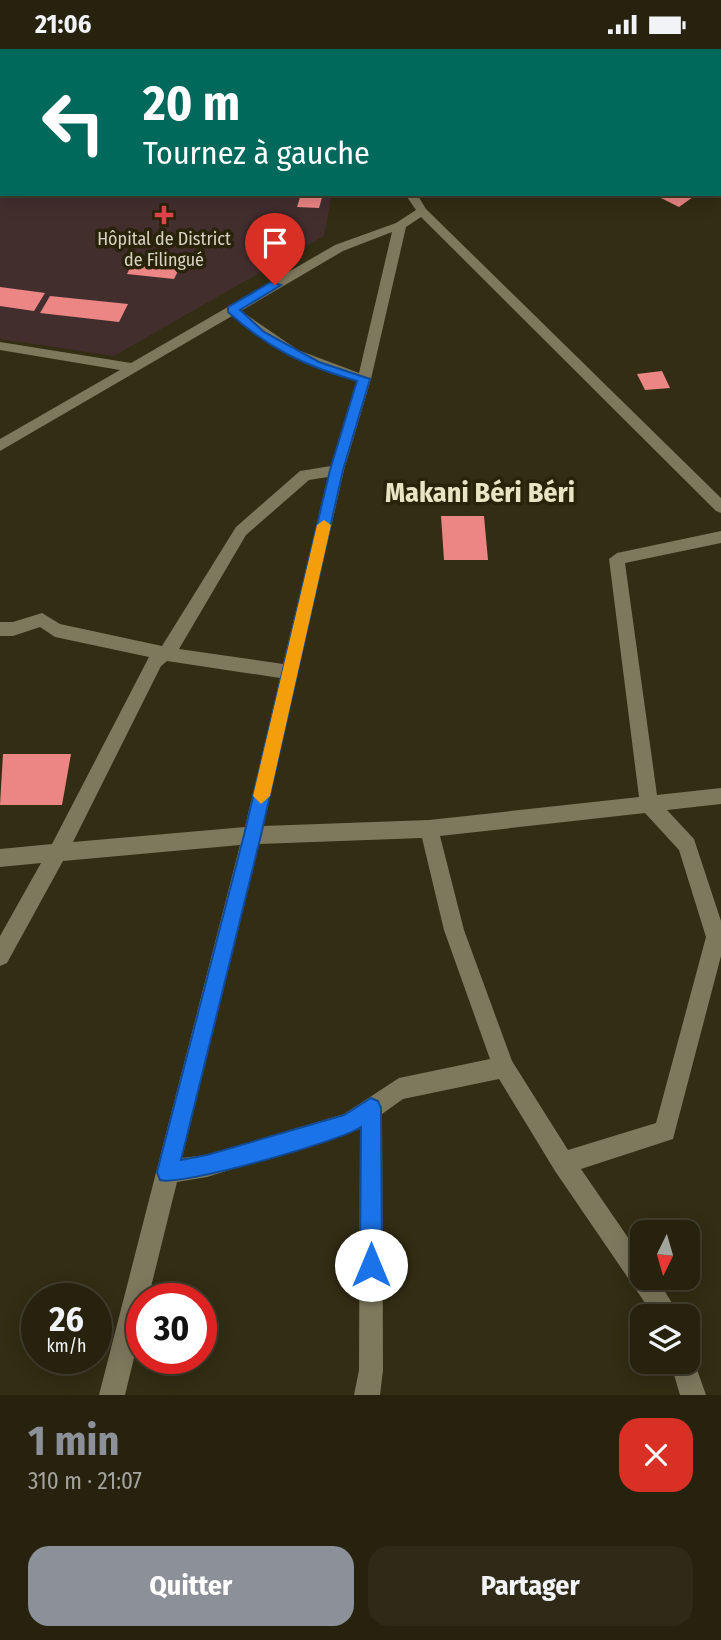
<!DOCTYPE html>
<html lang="fr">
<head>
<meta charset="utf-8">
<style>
	:root { --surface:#26220e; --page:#2e2a17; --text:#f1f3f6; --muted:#a4a49e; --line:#423f2e; --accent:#8c9099 }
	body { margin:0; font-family:"Fira Sans Condensed",sans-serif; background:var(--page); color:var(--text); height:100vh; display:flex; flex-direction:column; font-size:26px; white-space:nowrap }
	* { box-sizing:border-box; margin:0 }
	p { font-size:23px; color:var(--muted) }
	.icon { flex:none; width:38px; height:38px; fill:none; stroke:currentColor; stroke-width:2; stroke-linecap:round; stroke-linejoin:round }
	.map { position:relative; height:1346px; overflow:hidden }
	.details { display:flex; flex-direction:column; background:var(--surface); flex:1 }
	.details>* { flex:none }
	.guide { position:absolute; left:0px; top:0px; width:721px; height:147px; box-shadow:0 4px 18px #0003,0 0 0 2px var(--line); background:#00695c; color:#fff; overflow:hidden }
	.needle { width:46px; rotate:185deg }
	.tools { position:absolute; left:630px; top:1171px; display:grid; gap:14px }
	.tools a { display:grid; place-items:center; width:70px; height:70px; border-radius:14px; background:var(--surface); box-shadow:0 4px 18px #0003,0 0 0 2px var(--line); font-size:35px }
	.speed { position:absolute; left:21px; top:1234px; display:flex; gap:14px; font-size:35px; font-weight:700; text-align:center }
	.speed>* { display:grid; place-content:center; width:91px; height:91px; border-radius:50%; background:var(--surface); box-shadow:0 4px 18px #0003,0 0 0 2px var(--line); line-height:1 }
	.speed small { font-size:18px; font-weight:400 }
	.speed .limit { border:10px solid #d22; background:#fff; color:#111 }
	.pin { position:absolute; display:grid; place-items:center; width:60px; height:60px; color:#fff; margin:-72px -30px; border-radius:50% 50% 50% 0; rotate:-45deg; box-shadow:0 0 7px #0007 }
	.pin .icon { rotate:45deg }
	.me { position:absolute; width:77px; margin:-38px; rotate:0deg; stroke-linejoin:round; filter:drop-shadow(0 0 5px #0008) }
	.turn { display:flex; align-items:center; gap:24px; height:147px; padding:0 28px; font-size:32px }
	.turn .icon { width:91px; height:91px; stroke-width:2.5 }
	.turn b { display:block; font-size:49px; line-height:60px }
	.round { display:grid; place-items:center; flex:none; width:74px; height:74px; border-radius:21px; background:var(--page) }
	.overview { display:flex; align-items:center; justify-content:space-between; height:119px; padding:0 28px }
	h1 { font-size:42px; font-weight:700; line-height:52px; color:var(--accent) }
	.action { display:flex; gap:14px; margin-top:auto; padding:14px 28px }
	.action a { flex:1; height:80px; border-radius:21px; background:var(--accent); color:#fff; font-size:28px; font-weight:700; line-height:80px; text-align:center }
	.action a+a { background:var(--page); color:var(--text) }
	.status { display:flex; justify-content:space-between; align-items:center; height:49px; padding:0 35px; background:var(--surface); direction:ltr }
	.status svg { height:19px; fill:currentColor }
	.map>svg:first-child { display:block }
	.medical { fill:#432e2e }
	.building { fill:#ec8685 }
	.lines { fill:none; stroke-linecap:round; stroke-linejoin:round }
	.minor { fill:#7e795d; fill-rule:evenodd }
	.major { fill:#aa8e3a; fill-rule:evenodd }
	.route { fill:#1a73e8; stroke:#114b97; stroke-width:2 }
	.slow { fill:#f59e0b }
	.health-dot { fill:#e0444e; stroke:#282309; stroke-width:2.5 }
	.labels { text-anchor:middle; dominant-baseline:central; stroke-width:7; stroke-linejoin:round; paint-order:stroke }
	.far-poi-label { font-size:18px; fill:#d6d3c4; stroke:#282309 }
	.district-label { font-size:28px; font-weight:bold; fill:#e9e4c4; stroke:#282309 }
</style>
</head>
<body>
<div class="status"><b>21:06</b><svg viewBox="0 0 49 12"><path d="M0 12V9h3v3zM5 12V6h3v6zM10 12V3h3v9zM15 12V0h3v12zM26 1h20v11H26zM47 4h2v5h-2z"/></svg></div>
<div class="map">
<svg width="721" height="1346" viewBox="0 0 721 1346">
	<rect width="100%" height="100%" fill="#322d13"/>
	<!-- medical -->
	<path class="medical" d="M 0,64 L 2,145 L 332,145 L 324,187 L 114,307 L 0,290 Z"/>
	<!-- building -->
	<path class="building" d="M 301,145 L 323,145 L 319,159 L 297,158 Z
		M 664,145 L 688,145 L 693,148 L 679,158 L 659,148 Z
		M 135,209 L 182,214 L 174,230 L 127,225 Z
		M 0,238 L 45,244 L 34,262 L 0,257 Z
		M 50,247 L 128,255 L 119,273 L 40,264 Z
		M 662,322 L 670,339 L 645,341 L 637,325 Z
		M 441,467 L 484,467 L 488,511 L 444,511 Z
		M 3,705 L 71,705 L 62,756 L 0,756 Z"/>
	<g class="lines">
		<!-- minor -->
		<path class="minor" d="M 378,0 L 388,0 L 377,2 Z
			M 588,0 L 598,0 L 598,2 L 588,2 Z
			M 719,31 L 721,31 L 721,37 L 719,37 Z
			M 0,48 L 2,48 L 2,54 L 0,54 Z
			M 719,97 L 721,97 L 721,103 L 719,103 Z
			M 405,145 L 417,145 L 426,160 L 721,449 L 721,464 L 716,462 L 421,168 L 406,178 L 371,330 L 344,421 L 263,777 L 429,771 L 639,748 L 609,510 L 617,504 L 721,482 L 721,494 L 625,514 L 657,746 L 721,739 L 721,755 L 667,761 L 694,790 L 721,872 L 721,907 L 673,1090 L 581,1120 L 642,1209 L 642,1228 L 656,1228 L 680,1267 L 654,1267 L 555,1122 L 499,1030 L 403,1050 L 382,1065 L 383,1321 L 380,1346 L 354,1346 L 359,1321 L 360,1080 L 207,1128 L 177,1133 L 148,1250 L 142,1250 L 142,1276 L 125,1346 L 99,1346 L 240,796 L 63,812 L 7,914 L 0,917 L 0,887 L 41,814 L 0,818 L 0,800 L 52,795 L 149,608 L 55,588 L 40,578 L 13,587 L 0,587 L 0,573 L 13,573 L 42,564 L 60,575 L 162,597 L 236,478 L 300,422 L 331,417 L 357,332 C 310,318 269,299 232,267 L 0,402 L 0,390 L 120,321 L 0,301 L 0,293 L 131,314 L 335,196 L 396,174 L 416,161 ZM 392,183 L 359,324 L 298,301 L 241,262 L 343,202 ZM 328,428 L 283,615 L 179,600 L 246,486 L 309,431 ZM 167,612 L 280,629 L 245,778 L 73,793 L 161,617 ZM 645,764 L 679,801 L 706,888 L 656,1074 L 568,1101 L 512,1012 L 464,881 L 440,787 ZM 422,789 L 444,881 L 490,1010 L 399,1029 L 344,1065 L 207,1106 L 182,1109 L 259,795 Z
			M 688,1302 L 694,1312 L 706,1346 L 680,1346 L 670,1312 L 688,1312 Z"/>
		<!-- major -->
		<path class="major" d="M 32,0 L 43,0 L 30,2 Z
			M 2,19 L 2,26 L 0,26 L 0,20 Z"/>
	</g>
	<!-- route -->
	<path class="route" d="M 271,233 L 281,236 L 240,261 L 264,283 L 319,313 L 370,330 L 343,421 L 261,786 L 181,1111 L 207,1106 L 344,1066 L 371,1049 L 378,1052 L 381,1059 L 382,1216 L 378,1224 L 371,1227 L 363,1224 L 360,1216 L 361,1078 C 341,1092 179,1138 160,1131 L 157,1123 L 244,786 L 330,421 L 357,332 C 305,317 269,300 228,263 L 228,258 Z"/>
	<!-- slow -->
	<path class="slow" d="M 324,471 L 331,476 L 270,747 L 261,755 L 253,747 L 317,476 Z"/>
	<!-- markers -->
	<path class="health-dot" d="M160.5 155.5h7v7h7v7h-7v7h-7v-7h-7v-7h7z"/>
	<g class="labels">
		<!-- far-poi labels -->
		<g class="far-poi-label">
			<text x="164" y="190">Hôpital de District<tspan x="164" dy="21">de Filingué</tspan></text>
		</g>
		<!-- district labels -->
		<g class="district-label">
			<text x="480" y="443">Makani Béri Béri</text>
		</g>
	</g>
</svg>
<div class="tools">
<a><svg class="needle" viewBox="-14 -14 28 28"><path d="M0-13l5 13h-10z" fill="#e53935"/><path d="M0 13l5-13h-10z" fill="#a4a49e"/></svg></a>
<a><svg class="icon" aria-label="layers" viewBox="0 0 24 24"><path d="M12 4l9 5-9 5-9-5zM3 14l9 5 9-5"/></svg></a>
</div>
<div class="speed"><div>26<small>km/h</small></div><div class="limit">30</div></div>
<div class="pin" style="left:275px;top:236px;background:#d93025"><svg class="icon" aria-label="arrive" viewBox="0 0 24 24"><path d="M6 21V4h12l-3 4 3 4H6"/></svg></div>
<svg class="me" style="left:371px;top:1216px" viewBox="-20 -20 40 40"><circle r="19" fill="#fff"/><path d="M0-13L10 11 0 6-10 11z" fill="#1a73e8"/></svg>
<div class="guide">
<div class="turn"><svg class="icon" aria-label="left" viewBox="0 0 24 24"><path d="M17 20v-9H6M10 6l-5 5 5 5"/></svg><div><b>20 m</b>Tournez à gauche</div></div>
</div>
</div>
<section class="details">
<div class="overview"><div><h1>1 min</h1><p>310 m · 21:07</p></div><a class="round" style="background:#d93025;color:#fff"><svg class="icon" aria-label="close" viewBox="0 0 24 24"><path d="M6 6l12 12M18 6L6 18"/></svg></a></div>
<div class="action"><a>Quitter</a><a>Partager</a></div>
</section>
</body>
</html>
